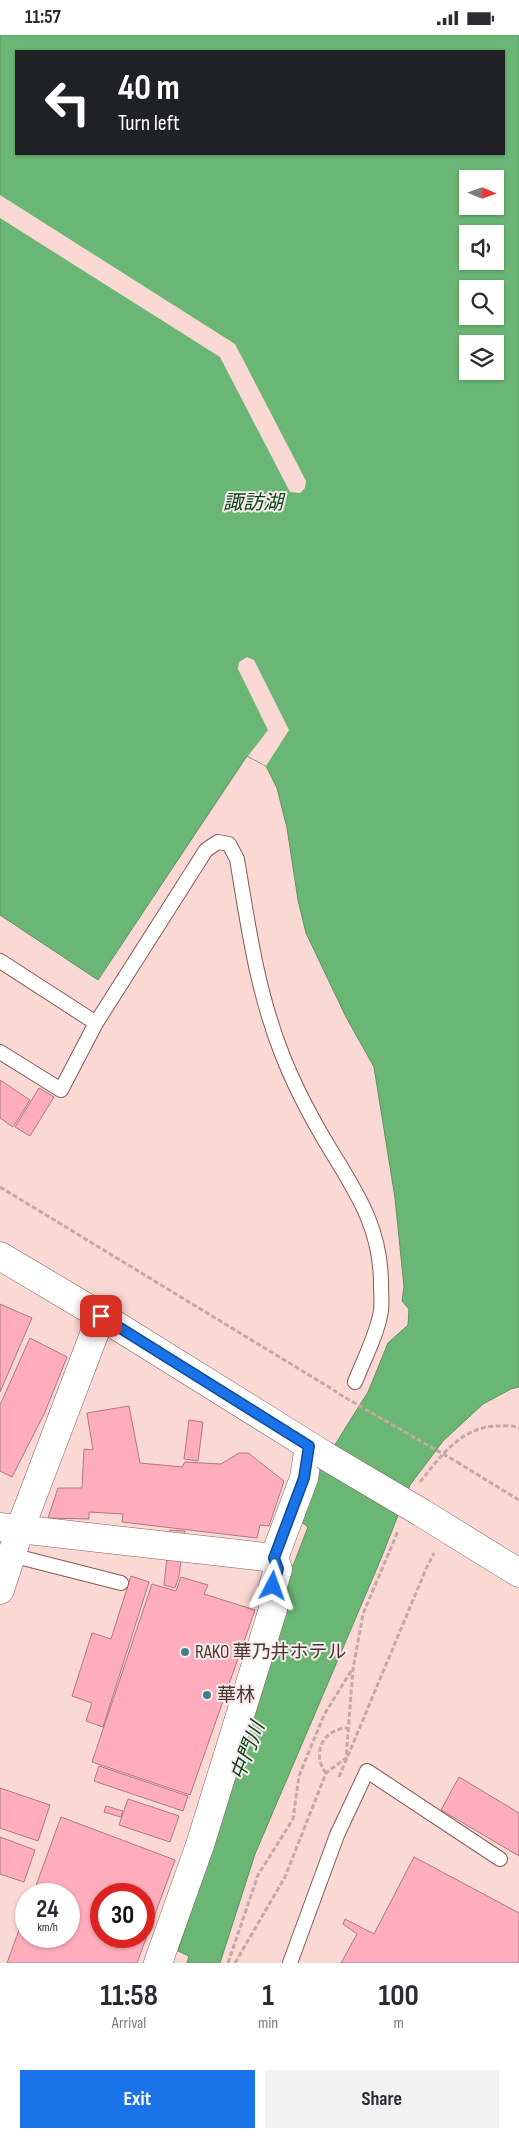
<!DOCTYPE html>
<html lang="en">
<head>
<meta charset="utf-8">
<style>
	:root { --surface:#fff; --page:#f2f2f3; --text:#2b2b33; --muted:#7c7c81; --accent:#1a73e8 }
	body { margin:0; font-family:"Sofia Sans Condensed","Noto Sans JP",sans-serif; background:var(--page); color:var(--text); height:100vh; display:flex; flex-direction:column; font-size:19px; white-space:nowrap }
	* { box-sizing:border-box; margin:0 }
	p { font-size:16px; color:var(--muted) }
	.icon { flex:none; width:28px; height:28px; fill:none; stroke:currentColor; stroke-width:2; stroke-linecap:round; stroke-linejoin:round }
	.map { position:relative; height:1928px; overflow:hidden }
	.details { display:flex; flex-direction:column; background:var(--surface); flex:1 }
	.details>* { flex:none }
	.top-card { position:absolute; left:15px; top:15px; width:490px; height:105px; border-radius:0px; box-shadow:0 1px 4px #0004; background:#202124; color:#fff; overflow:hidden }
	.needle { width:32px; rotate:92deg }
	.fabs { position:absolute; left:459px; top:135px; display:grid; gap:10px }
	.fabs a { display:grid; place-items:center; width:45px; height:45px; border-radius:0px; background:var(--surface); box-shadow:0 1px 4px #0004; font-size:25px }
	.speed { position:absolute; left:15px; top:1848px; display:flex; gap:10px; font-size:25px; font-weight:700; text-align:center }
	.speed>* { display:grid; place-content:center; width:65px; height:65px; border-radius:50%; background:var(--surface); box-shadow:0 1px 4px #0004; line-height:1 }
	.speed small { font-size:12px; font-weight:400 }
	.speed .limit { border:8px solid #d22; background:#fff; color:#111 }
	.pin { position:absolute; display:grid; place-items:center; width:42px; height:42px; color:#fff; margin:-21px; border-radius:10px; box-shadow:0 2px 8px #0006 }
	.me { position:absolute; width:55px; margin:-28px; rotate:4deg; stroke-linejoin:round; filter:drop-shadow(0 0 4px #0008) }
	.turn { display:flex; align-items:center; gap:18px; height:105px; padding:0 20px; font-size:22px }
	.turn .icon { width:65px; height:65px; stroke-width:2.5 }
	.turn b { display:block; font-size:35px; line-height:42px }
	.eta { display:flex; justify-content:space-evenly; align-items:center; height:85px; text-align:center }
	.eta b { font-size:30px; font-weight:700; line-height:35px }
	.action { display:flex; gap:10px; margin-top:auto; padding:10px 20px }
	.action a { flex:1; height:58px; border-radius:0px; background:var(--accent); color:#fff; font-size:20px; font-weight:700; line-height:58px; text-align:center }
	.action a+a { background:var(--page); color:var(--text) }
	.status { display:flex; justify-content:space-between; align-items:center; height:35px; padding:0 25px; background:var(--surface); direction:ltr }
	.status svg { height:14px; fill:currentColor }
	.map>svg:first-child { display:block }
	.water { fill:#6ab675; stroke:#619062; fill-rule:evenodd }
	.pier { fill:#fad9d5 }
	.building { fill:#ffadbc; stroke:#aa7982; fill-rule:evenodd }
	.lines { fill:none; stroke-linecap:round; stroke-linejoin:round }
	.lane-casing { stroke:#885a54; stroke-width:16 }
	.street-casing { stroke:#885a54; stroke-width:29 }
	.secondary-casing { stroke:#885a54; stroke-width:29 }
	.path { stroke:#c5a8a4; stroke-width:3; stroke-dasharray:5 2.5; stroke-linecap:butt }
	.lane { stroke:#fff; stroke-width:14 }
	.street { stroke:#fff; stroke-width:28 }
	.secondary { stroke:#fff; stroke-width:28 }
	.secondary-bridge-casing { stroke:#885a54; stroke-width:29; stroke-linecap:butt }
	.path-bridge { stroke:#c5a8a4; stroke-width:3; stroke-dasharray:5 2.5; stroke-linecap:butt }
	.secondary-bridge { stroke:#fff; stroke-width:28 }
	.route-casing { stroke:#114b97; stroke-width:12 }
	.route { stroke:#1a73e8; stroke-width:9 }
	.poi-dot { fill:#3b828c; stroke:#f7eceb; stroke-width:2 }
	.labels { text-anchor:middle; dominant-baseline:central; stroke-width:4; stroke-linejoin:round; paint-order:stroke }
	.poi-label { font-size:19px; fill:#4c3734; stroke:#f7eceb; text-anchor:start }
	.water-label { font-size:20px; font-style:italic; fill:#0b4419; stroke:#f7eceb }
</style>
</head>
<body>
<div class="status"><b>11:57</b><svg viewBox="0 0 49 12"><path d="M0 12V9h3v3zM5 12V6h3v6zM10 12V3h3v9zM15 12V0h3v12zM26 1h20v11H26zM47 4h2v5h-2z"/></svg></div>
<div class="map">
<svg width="519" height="1928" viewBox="0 0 519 1928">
	<rect width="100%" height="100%" fill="#fad9d5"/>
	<!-- water -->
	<path class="water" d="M 0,0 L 519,0 L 519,1352 L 511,1354 L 483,1369 L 443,1406 L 410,1450 L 380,1526 L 255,1819 L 220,1928 L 187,1928 L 189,1921 L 178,1916 C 218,1796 260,1676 289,1553 L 279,1551 L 283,1530 L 293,1531 L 308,1492 L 299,1485 L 314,1443 L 368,1357 L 388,1308 L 408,1290 L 409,1274 L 402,1266 L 404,1252 L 395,1163 L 374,1032 L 346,982 L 306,898 L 298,865 L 287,793 L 277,753 L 266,731 L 247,721 L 98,945 L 0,880 ZM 16,16 L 504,16 L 504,119 L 16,119 ZM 468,144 L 495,144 L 495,171 L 468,171 ZM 468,199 L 495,199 L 495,226 L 468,226 ZM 468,254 L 495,254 L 495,281 L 468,281 ZM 468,309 L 495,309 L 495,336 L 468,336 Z"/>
	<!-- pier -->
	<path class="pier" d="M 0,160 L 235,309 L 306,446 L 305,453 L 300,458 L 290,457 L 220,322 L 0,183 Z
		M 247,622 L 254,625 L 289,695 L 266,731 L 248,721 L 268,695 L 238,634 L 239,627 Z"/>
	<!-- building -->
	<path class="building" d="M 0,1045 L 30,1065 L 13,1092 L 0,1083 Z
		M 39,1053 L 54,1062 L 30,1101 L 15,1092 Z
		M 0,1269 L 32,1283 L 0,1357 Z
		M 30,1303 L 67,1322 L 45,1377 L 12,1442 L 0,1436 L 0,1370 Z
		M 129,1371 L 140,1428 L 182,1432 L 185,1427 L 221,1429 L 239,1418 L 248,1418 L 284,1446 L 269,1491 L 260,1490 L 257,1503 L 122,1487 L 123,1479 L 89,1477 L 89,1484 L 48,1483 L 58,1453 L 82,1453 L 84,1414 L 93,1415 L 87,1378 Z
		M 189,1385 L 203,1387 L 198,1426 L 184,1424 Z
		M 170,1495 L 185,1496 L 179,1541 L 175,1553 L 164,1550 Z
		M 131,1541 L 149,1547 L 103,1692 L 86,1686 L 92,1668 L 72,1661 L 92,1598 L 111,1604 Z
		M 181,1542 L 208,1550 L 204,1559 L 255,1575 L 190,1760 L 92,1727 L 152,1549 L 176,1556 Z
		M 99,1731 L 188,1761 L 183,1776 L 94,1746 Z
		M 459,1742 L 519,1778 L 519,1821 L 441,1775 Z
		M 0,1753 L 50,1770 L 38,1806 L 0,1793 Z
		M 128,1764 L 179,1781 L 170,1807 L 119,1790 Z
		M 106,1771 L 123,1776 L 121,1782 L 104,1777 Z
		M 61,1782 L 175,1825 L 137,1928 L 7,1928 L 26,1876 L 26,1901 L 69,1901 L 69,1859 L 33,1859 ZM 101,1859 L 144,1859 L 144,1901 L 101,1901 Z
		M 0,1802 L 35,1815 L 24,1847 L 0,1839 Z
		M 414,1822 L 519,1878 L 519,1928 L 341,1928 L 357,1899 L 343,1889 L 345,1884 L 374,1899 Z"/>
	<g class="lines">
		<!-- lane casing -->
		<g class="lane-casing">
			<path id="lane" d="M 0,926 L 96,988
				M 0,1017 L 61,1055 L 96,988 L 206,815 L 218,807 L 229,809 L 237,824 C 248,890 257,956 282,1019 C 292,1045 310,1080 324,1104 C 353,1153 381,1189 381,1249 C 381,1258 382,1267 381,1276 C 377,1300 364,1324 355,1347
				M 11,1520 L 121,1548
				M 290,1928 L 337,1800 L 367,1736 L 500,1824"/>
		</g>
		<!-- street casing -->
		<g class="street-casing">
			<path id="street" d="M 0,1492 L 274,1523 L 304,1443 L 309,1411
				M 0,1555 L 20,1494 L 101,1281
				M 158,1928 L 200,1810 L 273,1574 L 273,1551 L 278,1534 L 274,1523"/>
		</g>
		<!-- secondary casing -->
		<g class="secondary-casing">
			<path id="secondary" d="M 0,1221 L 101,1281 L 324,1420
				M 422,1478 L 519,1538"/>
		</g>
		<!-- path -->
		<path class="path" d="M 0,1152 L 337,1357
			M 457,1427 L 519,1465
			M 420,1447 C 441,1421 460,1393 496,1391 C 503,1391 512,1390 519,1393
			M 326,1738 C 311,1719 323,1694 347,1693
			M 339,1742 L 426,1534 L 434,1518
			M 228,1928 L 258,1840 L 293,1784 L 299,1741 L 324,1680 L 351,1636
			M 235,1928 L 285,1842 L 326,1738 L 346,1723 L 353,1634 L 363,1579 L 398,1496"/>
		<!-- lane -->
		<use href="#lane" class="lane"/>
		<!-- street -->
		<use href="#street" class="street"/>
		<!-- secondary -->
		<use href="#secondary" class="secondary"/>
		<!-- secondary-bridge casing -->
		<g class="secondary-bridge-casing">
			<path id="secondary-bridge" d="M 324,1420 L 422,1478"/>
		</g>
		<!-- path-bridge -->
		<path class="path-bridge" d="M 339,1359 L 457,1427"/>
		<!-- secondary-bridge -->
		<use href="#secondary-bridge" class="secondary-bridge"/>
	</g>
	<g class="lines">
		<!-- route casing -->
		<g class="route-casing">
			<path id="route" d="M 101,1281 L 309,1411 L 304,1443 L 274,1523 L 278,1534 L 273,1551"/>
		</g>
		<!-- route -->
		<use href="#route" class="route"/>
	</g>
	<!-- markers -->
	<g class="poi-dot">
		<circle cx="185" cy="1617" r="5"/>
		<circle cx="207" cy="1660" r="5"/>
	</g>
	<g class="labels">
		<!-- poi labels -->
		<g class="poi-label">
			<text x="195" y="1617">RAKO 華乃井ホテル</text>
			<text x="217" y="1660">華林</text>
		</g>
		<!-- water labels -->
		<g class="water-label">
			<text x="253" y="468">諏訪湖</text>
			<text transform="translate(248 1716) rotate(-69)">中門川</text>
		</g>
	</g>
</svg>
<div class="fabs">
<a><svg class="needle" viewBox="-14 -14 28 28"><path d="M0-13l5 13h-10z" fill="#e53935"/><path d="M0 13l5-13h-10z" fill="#7c7c81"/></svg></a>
<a><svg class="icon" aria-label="sound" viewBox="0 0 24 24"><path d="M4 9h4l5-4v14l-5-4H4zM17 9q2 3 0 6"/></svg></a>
<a><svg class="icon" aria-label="search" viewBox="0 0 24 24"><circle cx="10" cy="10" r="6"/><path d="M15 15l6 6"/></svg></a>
<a><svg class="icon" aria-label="layers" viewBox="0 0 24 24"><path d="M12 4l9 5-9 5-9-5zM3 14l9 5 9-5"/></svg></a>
</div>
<div class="speed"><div>24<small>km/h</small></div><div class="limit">30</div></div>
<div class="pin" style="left:101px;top:1281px;background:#d93025"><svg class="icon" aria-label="arrive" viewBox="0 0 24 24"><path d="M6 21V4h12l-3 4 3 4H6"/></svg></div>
<svg class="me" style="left:273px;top:1551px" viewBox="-20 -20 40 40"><path d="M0-17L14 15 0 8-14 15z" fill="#1a73e8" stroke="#fff" stroke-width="4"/></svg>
<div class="top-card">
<div class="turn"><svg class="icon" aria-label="left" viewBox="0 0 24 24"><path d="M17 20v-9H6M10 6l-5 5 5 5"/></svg><div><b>40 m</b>Turn left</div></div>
</div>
</div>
<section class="details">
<div class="eta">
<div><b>11:58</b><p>Arrival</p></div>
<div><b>1</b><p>min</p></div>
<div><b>100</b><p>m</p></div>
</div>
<div class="action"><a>Exit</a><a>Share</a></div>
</section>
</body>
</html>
